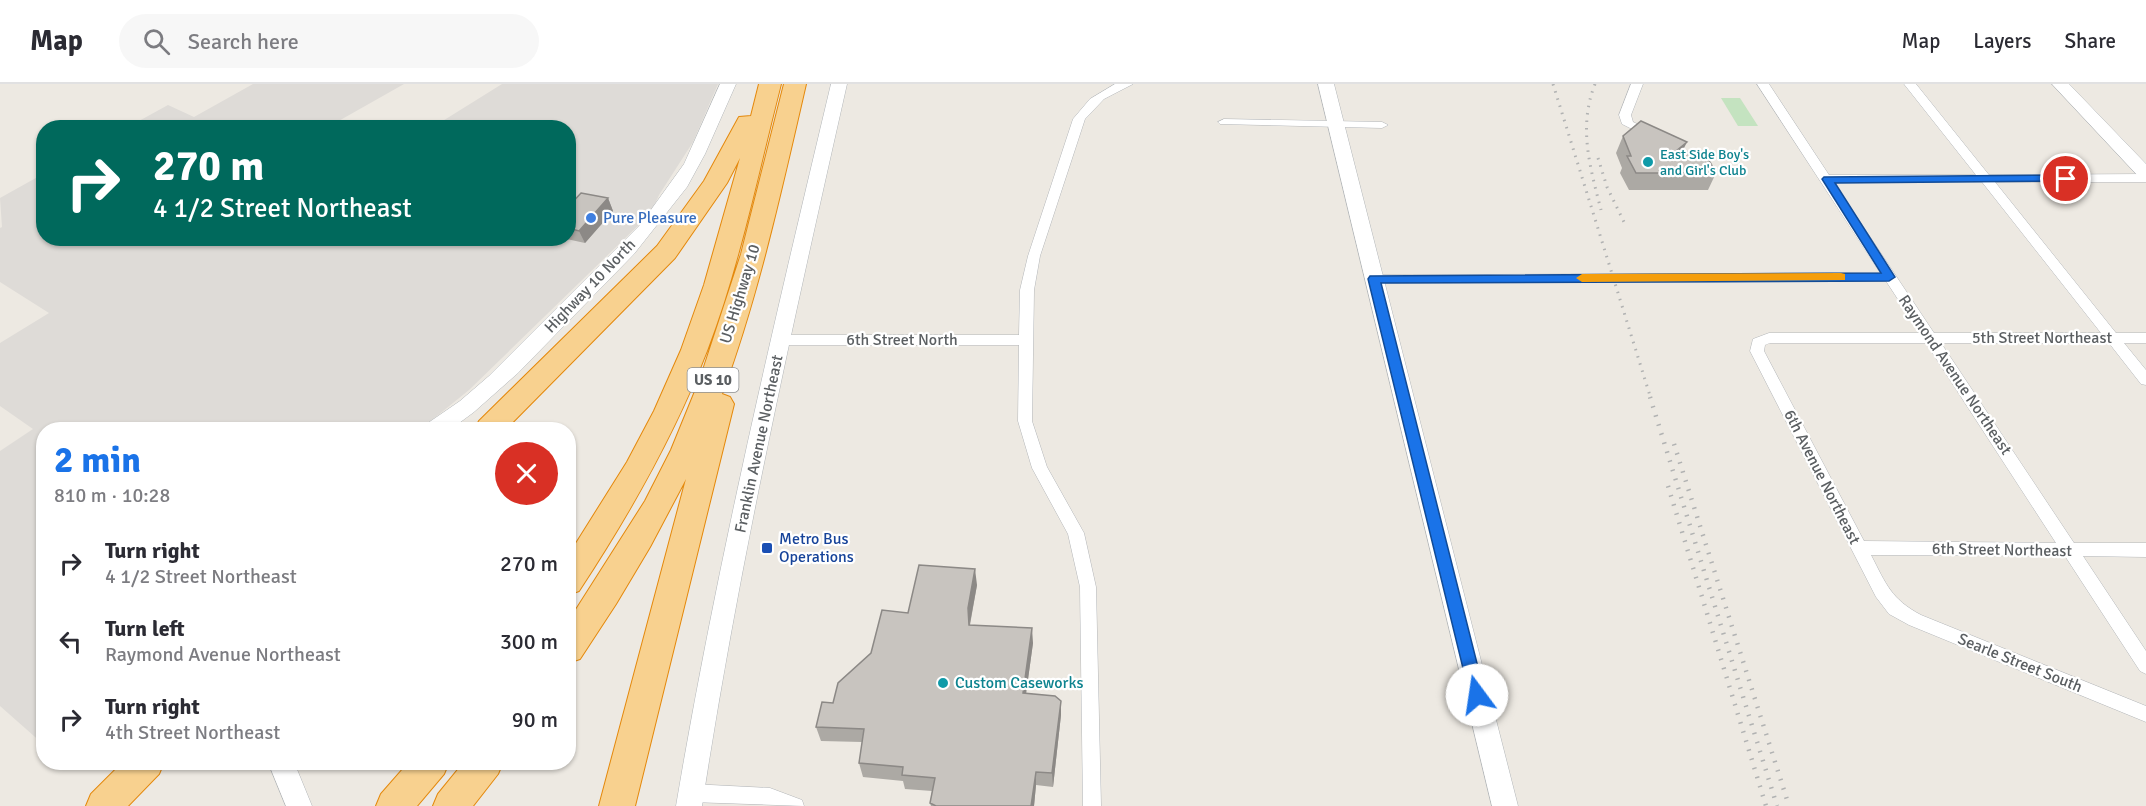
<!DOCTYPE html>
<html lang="en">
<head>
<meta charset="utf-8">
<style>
	:root { --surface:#fff; --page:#f7f7f7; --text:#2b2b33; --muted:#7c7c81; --line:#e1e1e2; --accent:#1a73e8 }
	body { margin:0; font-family:Signika,sans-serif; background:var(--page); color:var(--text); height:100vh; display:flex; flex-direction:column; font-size:22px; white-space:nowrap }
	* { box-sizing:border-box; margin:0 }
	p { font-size:20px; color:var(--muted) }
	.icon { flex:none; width:33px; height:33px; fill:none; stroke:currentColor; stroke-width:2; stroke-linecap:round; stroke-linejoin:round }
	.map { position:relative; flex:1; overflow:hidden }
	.details { position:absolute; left:36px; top:338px; width:540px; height:348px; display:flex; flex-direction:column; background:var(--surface); border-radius:24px; box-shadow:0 2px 4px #0004 }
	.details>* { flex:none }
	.hud { position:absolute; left:36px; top:36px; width:540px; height:126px; border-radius:24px; box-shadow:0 2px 4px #0004; background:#00695c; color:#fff; overflow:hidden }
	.pin { position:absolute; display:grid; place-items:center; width:51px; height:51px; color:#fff; margin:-26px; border:3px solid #fff; border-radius:50%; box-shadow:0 2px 6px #0007 }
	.me { position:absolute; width:66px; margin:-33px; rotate:346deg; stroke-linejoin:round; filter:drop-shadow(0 0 4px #0008) }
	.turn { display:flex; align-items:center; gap:21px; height:126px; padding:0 18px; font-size:27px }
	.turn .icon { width:78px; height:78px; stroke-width:2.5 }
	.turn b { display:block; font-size:42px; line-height:51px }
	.round { display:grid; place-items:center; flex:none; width:63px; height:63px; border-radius:32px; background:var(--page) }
	.overview { display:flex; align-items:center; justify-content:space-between; height:102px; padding:0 18px }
	h1 { font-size:36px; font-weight:700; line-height:45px; color:var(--accent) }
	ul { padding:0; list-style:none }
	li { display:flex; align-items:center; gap:18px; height:78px; padding:0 18px }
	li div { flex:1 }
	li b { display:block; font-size:22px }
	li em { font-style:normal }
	header { display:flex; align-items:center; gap:36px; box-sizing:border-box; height:84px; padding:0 30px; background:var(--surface); border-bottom:2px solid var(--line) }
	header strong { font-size:28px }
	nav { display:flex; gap:33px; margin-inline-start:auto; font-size:21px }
	.search { width:420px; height:54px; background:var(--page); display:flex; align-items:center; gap:15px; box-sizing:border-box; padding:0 21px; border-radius:33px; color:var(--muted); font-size:22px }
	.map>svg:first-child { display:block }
	.industrial { fill:#dedbd7 }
	.green { fill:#c4e3c0 }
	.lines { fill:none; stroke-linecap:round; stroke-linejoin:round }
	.street-casing { stroke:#b3b6b9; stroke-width:1 }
	.secondary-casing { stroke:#b2b6b9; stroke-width:1 }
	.highway-casing { stroke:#e4880b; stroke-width:2 }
	.street { fill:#fff; fill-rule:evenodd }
	.secondary { fill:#fff; fill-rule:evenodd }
	.highway { fill:#f8d18f; fill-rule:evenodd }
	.rail-far1 { stroke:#b1b2b2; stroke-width:3; stroke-dasharray:1.5 6; stroke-linecap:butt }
	.rail { stroke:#b1b2b2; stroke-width:4.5; stroke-dasharray:1.5 8; stroke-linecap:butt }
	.wall { fill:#aca9a4 }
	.shaded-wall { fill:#8c8986 }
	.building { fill:#c8c4bf; stroke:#8c8986; stroke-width:1.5 }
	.route { fill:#1a73e8; stroke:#114b97; stroke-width:1.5 }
	.slow { fill:#f59e0b }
	.culture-dot { fill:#0f9aa8; stroke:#fff; stroke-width:2 }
	.shop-dot { fill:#3f7fe0; stroke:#fff; stroke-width:2 }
	.transit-dot { fill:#1a4fb4; stroke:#fff; stroke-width:2 }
	.labels { text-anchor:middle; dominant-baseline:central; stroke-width:4.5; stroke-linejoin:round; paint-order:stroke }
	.far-culture-label { font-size:14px; fill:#0d838f; stroke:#fff; text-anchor:start }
	.shield { fill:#fff; stroke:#8c8f91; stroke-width:1.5 }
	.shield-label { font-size:15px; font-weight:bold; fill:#5b5f62 }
	.shop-label { font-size:16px; fill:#366cbe; stroke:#fff; text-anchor:start }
	.street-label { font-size:16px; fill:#5b5f62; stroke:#fff }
	.transit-label { font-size:16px; fill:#164399; stroke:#fff; text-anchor:start }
	.culture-label { font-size:16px; fill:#0d838f; stroke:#fff; text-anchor:start }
</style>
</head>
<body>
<header>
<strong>Map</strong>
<div class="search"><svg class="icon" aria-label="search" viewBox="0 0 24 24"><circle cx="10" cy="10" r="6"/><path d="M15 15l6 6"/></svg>Search here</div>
<nav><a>Map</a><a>Layers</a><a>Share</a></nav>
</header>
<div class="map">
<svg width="2146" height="722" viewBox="0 0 2146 722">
	<rect width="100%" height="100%" fill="#ede9e2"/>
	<!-- industrial -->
	<path class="industrial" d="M 253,0 L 404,0 L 328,43 L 128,43 L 168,21 L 194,33 Z
		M 502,0 L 718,0 L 693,58 L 659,111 L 651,129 L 469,306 L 432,336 L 415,345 L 44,345 L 43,660 L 0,622 L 0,367 L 33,345 L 0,322 L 0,259 L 49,229 L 0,198 L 0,144 L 2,143 L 0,114 L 43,90 L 44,154 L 568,154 L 568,44 L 433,43 Z"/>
	<!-- green -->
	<path class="green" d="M 1721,14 L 1740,14 L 1758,42 L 1738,42 Z"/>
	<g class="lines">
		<!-- street casing -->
		<g class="street-casing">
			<path id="street" d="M 1115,0 L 1133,0 L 1104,15 L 1085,35 L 1040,172 L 1034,206 L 1032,337 L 1047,383 L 1084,449 L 1096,503 L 1101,722 L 1083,722 L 1080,503 L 1068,450 L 1032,384 L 1018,337 L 1019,261 L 780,261 L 773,256 L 780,251 L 1019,251 L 1020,206 L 1028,172 L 1073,35 L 1090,15 Z
				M 1631,0 L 1643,0 L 1631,31 L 1633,38 L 1656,49 L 1656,53 L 1648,53 L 1622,40 L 1619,31 Z
				M 1757,0 L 1769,0 L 1829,91 L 1976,91 L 1904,0 L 1916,0 L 1989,91 L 2146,90 L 2146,98 L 1995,98 L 2116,249 L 2146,249 L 2146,259 L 2124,259 L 2146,286 L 2146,301 L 2141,300 L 2109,259 L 1941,259 L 2074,459 L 2146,459 L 2146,473 L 2083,472 L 2146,567 L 2146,590 L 2140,587 L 2065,472 L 1871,471 C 1886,500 1891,515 1921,531 L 2146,622 L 2146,638 L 1909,541 L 1889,530 L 1876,513 L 1750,267 L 1753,255 L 1769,249 L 1920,249 L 1886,197 L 1374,199 L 1367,195 L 1374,191 L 1880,189 ZM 1982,98 L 2101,249 L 1934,249 L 1834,99 ZM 1770,259 L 1926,259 L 2056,459 L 1864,457 L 1764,267 L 1765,261 Z
				M 1224,35 L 1382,38 L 1388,41 L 1382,44 L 1220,40 L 1218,38 Z
				M 691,700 L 770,704 L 802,716 L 804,722 L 691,718 L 684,715 L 682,709 L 684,703 Z"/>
		</g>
		<!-- secondary casing -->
		<g class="secondary-casing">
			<path id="secondary" d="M 720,0 L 736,0 L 705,70 L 687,103 L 634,170 L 518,289 L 474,328 L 451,345 L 425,345 L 428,339 L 460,317 L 489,292 L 640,141 L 684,80 Z
				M 831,0 L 847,0 C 793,239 739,479 702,722 L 676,722 C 717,479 774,239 831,0 Z
				M 1318,0 L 1334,0 L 1518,722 L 1492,722 Z
				M 2052,0 L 2069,0 L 2146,80 L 2146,95 L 2140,94 Z
				M 268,678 L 294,678 L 312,722 L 286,722 Z"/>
		</g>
		<!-- highway casing -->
		<g class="highway-casing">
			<path id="highway" d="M 759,0 L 781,0 C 758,89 740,181 707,267 C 674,352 629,431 579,507 L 568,511 L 568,472 L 627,378 L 654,327 L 681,266 L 704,201 L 740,74 L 727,99 L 675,174 L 506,345 L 475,345 L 479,337 L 657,162 L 704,97 L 739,33 L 751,32 Z
				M 784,0 L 806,0 C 782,104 759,210 722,310 L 730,313 L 734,320 L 635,722 L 599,722 L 686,395 L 650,463 L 616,520 L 580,575 L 568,579 L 568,538 L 645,417 L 671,366 L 700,295 L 741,170 Z
				M 123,678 L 164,678 L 159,690 L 128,722 L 86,722 L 91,710 Z
				M 409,678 L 449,678 L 444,690 L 417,722 L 376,722 L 381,710 Z
				M 464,678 L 503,678 L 498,690 L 473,722 L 433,722 L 438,710 Z"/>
		</g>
		<!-- street -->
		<use href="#street" class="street"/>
		<!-- secondary -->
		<use href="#secondary" class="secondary"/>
		<!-- highway -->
		<use href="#highway" class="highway"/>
		<!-- rail-far1 -->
		<path class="rail-far1" d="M 1553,0 L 1651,315
			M 1595,0 C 1578,43 1590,83 1601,126
			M 1598,74 L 1607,103 L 1624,138"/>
		<!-- rail -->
		<path class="rail" d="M 1650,313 L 1777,722
			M 1674,360 L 1789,722
			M 1668,402 L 1766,722"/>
	</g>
	<!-- wall -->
	<path class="wall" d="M 1623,52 L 1682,68 L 1716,89 L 1708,106 L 1629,106 L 1620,89 L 1622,84 L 1616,69 Z
		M 608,114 L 613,127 L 585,159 L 562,154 L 568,154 L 568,123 Z
		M 977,501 L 970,541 L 1033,559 L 1026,610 L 1061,617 L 1061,631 L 1053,703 L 1036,701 L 1034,722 L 931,722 L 930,719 L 932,707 L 905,705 L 903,697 L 863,693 L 859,679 L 862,658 L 821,657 L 816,643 L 871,569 L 908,529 Z"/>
	<!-- shaded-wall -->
	<path class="shaded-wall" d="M 1687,58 L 1679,74 L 1675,68 Z
		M 608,114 L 613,127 L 585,159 L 579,147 Z
		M 975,485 L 977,501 L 970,539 L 971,556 L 968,524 Z
		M 1032,544 L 1033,559 L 1024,624 L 1023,609 Z
		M 1061,617 L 1061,631 L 1053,703 L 1052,689 Z
		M 1036,688 L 1036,701 L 1034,722 L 1031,722 Z"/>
	<!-- building -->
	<path class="building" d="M 1641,37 L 1687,58 L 1675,68 L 1704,67 L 1716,89 L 1636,89 L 1627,72 L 1631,72 L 1623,52 Z
		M 581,109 L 608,114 L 579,147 L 568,144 L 568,123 Z
		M 919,481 L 975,485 L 968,524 L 969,541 L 1032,544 L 1023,609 L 1055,612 L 1061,617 L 1052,689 L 1036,688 L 1031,722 L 936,722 L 930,719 L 935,694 L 902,691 L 903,683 L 859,679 L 864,645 L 816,643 L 822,618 L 833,619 L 838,599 L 871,569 L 882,526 L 908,529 Z"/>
	<!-- route -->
	<path class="route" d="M 2066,91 L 2070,92 L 2070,97 L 1835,99 L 1895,193 L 1889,197 L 1381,199 L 1485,611 L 1482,617 L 1477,619 L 1471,617 L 1368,195 L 1370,192 L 1881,189 L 1822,95 L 1824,93 Z"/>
	<!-- slow -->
	<path class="slow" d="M 1841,189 L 1845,190 L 1845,196 L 1582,198 L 1576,194 L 1582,190 Z"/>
	<!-- markers -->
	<g class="culture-dot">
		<circle cx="1648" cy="78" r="6"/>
		<circle cx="943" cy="599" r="6"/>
	</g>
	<circle class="shop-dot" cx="591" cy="134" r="6"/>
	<rect class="transit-dot" x="761" y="458" width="12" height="12" rx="3"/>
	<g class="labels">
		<!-- far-culture labels -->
		<g class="far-culture-label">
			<text x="1660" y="70">East Side Boy's<tspan x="1660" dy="16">and Girl's Club</tspan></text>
		</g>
		<!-- shield labels -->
		<rect class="shield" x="687.5" y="284" width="51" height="24" rx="4.5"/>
		<g class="shield-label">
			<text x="713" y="296">US 10</text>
		</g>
		<!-- shop labels -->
		<g class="shop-label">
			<text x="603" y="134">Pure Pleasure</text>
		</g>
		<!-- street labels -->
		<g class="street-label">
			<text transform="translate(590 202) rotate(-46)">Highway 10 North</text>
			<text transform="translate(740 210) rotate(-73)">US Highway 10</text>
			<text x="2042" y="254">5th Street Northeast</text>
			<text x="902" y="256">6th Street North</text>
			<text transform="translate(1955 291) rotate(56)">Raymond Avenue Northeast</text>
			<text transform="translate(759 360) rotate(-78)">Franklin Avenue Northeast</text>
			<text transform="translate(1822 393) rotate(63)">6th Avenue Northeast</text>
			<text transform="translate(2002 466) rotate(1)">6th Street Northeast</text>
			<text transform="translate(2020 579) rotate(22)">Searle Street South</text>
		</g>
		<!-- transit labels -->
		<g class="transit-label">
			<text x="779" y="455">Metro Bus<tspan x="779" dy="18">Operations</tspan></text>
		</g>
		<!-- culture labels -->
		<g class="culture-label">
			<text x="955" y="599">Custom Caseworks</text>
		</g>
	</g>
</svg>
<div class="pin" style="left:2066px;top:95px;background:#d93025"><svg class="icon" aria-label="arrive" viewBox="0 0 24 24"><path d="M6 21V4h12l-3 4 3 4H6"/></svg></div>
<svg class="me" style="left:1477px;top:611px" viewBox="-20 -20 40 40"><circle r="19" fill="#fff"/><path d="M0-13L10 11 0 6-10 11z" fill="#1a73e8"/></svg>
<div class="hud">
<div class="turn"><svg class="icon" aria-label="right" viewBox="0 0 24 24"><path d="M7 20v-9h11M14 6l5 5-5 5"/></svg><div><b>270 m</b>4 1/2 Street Northeast</div></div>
</div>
<section class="details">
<div class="overview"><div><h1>2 min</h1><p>810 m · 10:28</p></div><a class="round" style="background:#d93025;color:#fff"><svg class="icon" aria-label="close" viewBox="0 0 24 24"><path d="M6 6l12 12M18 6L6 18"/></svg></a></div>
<ul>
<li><svg class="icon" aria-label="right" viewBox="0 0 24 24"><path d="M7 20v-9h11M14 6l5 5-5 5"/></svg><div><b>Turn right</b><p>4 1/2 Street Northeast</p></div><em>270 m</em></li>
<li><svg class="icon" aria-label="left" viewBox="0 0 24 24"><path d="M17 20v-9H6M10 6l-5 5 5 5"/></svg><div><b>Turn left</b><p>Raymond Avenue Northeast</p></div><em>300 m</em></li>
<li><svg class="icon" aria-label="right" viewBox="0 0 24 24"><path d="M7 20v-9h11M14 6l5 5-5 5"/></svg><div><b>Turn right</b><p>4th Street Northeast</p></div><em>90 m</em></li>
</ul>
</section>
</div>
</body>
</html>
